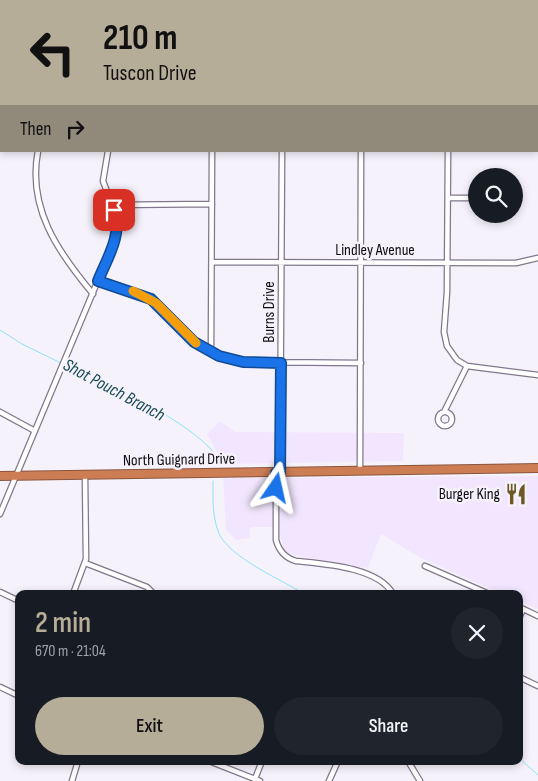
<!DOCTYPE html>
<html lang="en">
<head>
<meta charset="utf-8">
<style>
	:root { --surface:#171b24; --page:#20242c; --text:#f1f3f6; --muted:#9ea1a6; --accent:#b6ad99 }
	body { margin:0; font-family:"Sofia Sans Condensed",sans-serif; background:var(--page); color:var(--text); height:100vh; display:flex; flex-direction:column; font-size:19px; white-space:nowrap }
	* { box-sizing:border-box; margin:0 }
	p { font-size:16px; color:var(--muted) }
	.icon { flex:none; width:28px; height:28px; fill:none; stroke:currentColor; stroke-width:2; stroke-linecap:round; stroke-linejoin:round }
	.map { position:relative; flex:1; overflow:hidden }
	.panel { position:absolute; left:15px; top:590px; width:508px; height:175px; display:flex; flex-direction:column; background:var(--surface); border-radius:10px; box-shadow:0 2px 8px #0003 }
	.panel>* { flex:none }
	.banner { position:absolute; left:0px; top:0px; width:539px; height:152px; box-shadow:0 2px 8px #0003; background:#b6ad99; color:#111; overflow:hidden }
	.fabs { position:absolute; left:468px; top:168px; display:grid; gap:10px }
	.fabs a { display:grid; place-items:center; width:55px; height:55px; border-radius:50%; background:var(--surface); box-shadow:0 2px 8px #0003; font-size:25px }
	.pin { position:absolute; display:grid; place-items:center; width:42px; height:42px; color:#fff; margin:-21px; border-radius:10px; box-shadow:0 2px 8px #0006 }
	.me { position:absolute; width:55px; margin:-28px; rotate:11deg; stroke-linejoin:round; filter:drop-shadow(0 0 4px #0008) }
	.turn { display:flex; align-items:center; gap:18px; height:105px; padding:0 20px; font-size:22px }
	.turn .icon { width:65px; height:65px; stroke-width:2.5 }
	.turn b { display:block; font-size:35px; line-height:42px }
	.then { display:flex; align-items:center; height:48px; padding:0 20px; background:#0003; gap:10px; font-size:19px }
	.round { display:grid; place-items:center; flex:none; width:52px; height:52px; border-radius:26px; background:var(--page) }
	.head { display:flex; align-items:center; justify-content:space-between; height:85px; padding:0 20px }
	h1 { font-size:30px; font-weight:600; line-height:38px; color:var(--accent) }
	.action { display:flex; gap:10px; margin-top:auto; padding:10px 20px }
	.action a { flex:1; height:58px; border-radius:30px; background:var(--accent); color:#111; font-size:20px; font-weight:600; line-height:58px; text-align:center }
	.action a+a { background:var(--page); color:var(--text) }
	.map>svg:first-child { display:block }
	.built { fill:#f2e6fe }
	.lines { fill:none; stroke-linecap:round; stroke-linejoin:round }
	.stream { stroke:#8be3f8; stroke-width:1 }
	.street-casing { stroke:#81778c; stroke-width:7 }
	.highway-casing { stroke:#8a553d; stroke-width:10 }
	.street { stroke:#fff; stroke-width:4.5 }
	.highway { stroke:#cc7d54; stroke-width:8 }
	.route-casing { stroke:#114b97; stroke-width:12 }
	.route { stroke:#1a73e8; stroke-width:9 }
	.slow { stroke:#f59e0b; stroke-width:9 }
	.labels { text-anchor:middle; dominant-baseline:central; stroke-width:5; stroke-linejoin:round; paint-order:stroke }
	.street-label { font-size:16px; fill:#0f0b13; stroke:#f6f2fb }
	.poi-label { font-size:16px; fill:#0f0b13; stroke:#f6f2fb; text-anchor:end }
	.water-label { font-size:18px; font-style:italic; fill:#174b56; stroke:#f6f2fb }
</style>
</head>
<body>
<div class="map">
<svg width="538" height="781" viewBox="0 0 538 781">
	<rect width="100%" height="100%" fill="#f6f2fb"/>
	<!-- built -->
	<path class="built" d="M 220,421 L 235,432 L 404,433 L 403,461 L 218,464 L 217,452 L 207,434 Z
		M 538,476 L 538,609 L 519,601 L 519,594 L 502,594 L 421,558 L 381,534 L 368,568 L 293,555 L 284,550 L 278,527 L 250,527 L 250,538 L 236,540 L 226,530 L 223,478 Z"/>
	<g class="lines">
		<!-- stream -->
		<path class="stream" d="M 0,27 L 1,27
			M 0,330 L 22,344 L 61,363
			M 65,365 C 113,388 174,412 212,450 L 212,463
			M 213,481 C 213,498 212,514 218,531 C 227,557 281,579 304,594
			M 519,758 L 538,775"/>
		<!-- street casing -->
		<g class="street-casing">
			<path id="street" d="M 138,0 L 155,0
				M 212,0 L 212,1
				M 282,0 L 282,1
				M 78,1 L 131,0
				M 367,1 L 367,0
				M 449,1 L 449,0
				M 38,151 C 27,208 58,252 93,294
				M 448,151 L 447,292 L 444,332 L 447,346 L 457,360 L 467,366 L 538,375
				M 448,198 L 476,198
				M 112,205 L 212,204
				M 212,262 L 516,263 L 538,258
				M 98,281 L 151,299 L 194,342 L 224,358 L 243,362 L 361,363
				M 211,353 L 212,151
				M438 419a7 7 0 1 1 14 0a7 7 0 1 1-14 0Z
				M 0,412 L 35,431
				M 444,412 L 467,366
				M 360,471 L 361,151
				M 280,472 L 282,151
				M 276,473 L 276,540 C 279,551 285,558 296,561 C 324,564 378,567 393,594
				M 0,514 L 117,235 L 117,218 L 103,181 L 108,151
				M 85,563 L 147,587 L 154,594
				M 425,566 L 489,594
				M 0,592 L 19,601
				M 73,594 L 86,559 L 85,475
				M 519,607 L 538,616
				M 519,618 L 523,609
				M 519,677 L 538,686
				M 0,687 L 19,696
				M 209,761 L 260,781
				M 408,761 L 420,781
				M 255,779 L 262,761
				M 72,781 L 78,761
				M 329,781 L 338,761"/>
		</g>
		<!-- highway casing -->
		<g class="highway-casing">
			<path id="highway" d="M 0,476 L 538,468"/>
		</g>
		<!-- street -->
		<use href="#street" class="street"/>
		<!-- highway -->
		<use href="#highway" class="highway"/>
	</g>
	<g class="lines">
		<!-- route casing -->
		<g class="route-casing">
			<path id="route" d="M 114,210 C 123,235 107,258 98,281 L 151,299 L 194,342 L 219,356 L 243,362 L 281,363 L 280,473 L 276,473 L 276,488"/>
		</g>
		<!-- route -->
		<use href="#route" class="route"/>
		<!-- slow -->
		<path class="slow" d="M 133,291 L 156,303 L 196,343"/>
	</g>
	<!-- icons -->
	<defs>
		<g id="restaurant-bare" transform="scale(1.725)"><path d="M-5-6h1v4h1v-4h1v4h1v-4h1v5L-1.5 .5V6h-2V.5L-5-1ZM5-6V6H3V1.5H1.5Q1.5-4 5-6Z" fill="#6e5828" stroke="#f6f2fb" stroke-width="2.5" paint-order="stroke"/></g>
	</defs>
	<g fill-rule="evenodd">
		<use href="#restaurant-bare" x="516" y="494"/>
	</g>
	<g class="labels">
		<!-- street labels -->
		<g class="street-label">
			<text x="375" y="250">Lindley Avenue</text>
			<text transform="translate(269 312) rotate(-90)">Burns Drive</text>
			<text transform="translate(179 460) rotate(-1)">North Guignard Drive</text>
		</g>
		<!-- poi labels -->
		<g class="poi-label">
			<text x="500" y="494">Burger King</text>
		</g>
		<!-- water labels -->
		<g class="water-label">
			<text transform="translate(114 390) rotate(28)">Shot Pouch Branch</text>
		</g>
	</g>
</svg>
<div class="fabs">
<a><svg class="icon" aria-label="search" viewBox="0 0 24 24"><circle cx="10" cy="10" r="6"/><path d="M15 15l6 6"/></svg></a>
</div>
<div class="pin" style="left:114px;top:210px;background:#d93025"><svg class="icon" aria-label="arrive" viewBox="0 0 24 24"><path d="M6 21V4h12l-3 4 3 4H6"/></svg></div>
<svg class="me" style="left:276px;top:488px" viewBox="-20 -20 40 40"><path d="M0-17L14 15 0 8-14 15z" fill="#1a73e8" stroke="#fff" stroke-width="4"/></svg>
<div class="banner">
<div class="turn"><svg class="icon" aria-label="left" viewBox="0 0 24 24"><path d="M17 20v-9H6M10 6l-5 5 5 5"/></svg><div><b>210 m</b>Tuscon Drive</div></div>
<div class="then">Then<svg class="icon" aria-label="right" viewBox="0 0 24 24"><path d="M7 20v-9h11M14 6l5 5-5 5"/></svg></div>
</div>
<section class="panel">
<div class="head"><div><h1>2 min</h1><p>670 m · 21:04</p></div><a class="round"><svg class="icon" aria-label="close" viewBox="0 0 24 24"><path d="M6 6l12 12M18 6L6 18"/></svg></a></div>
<div class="action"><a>Exit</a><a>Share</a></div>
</section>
</div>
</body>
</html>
